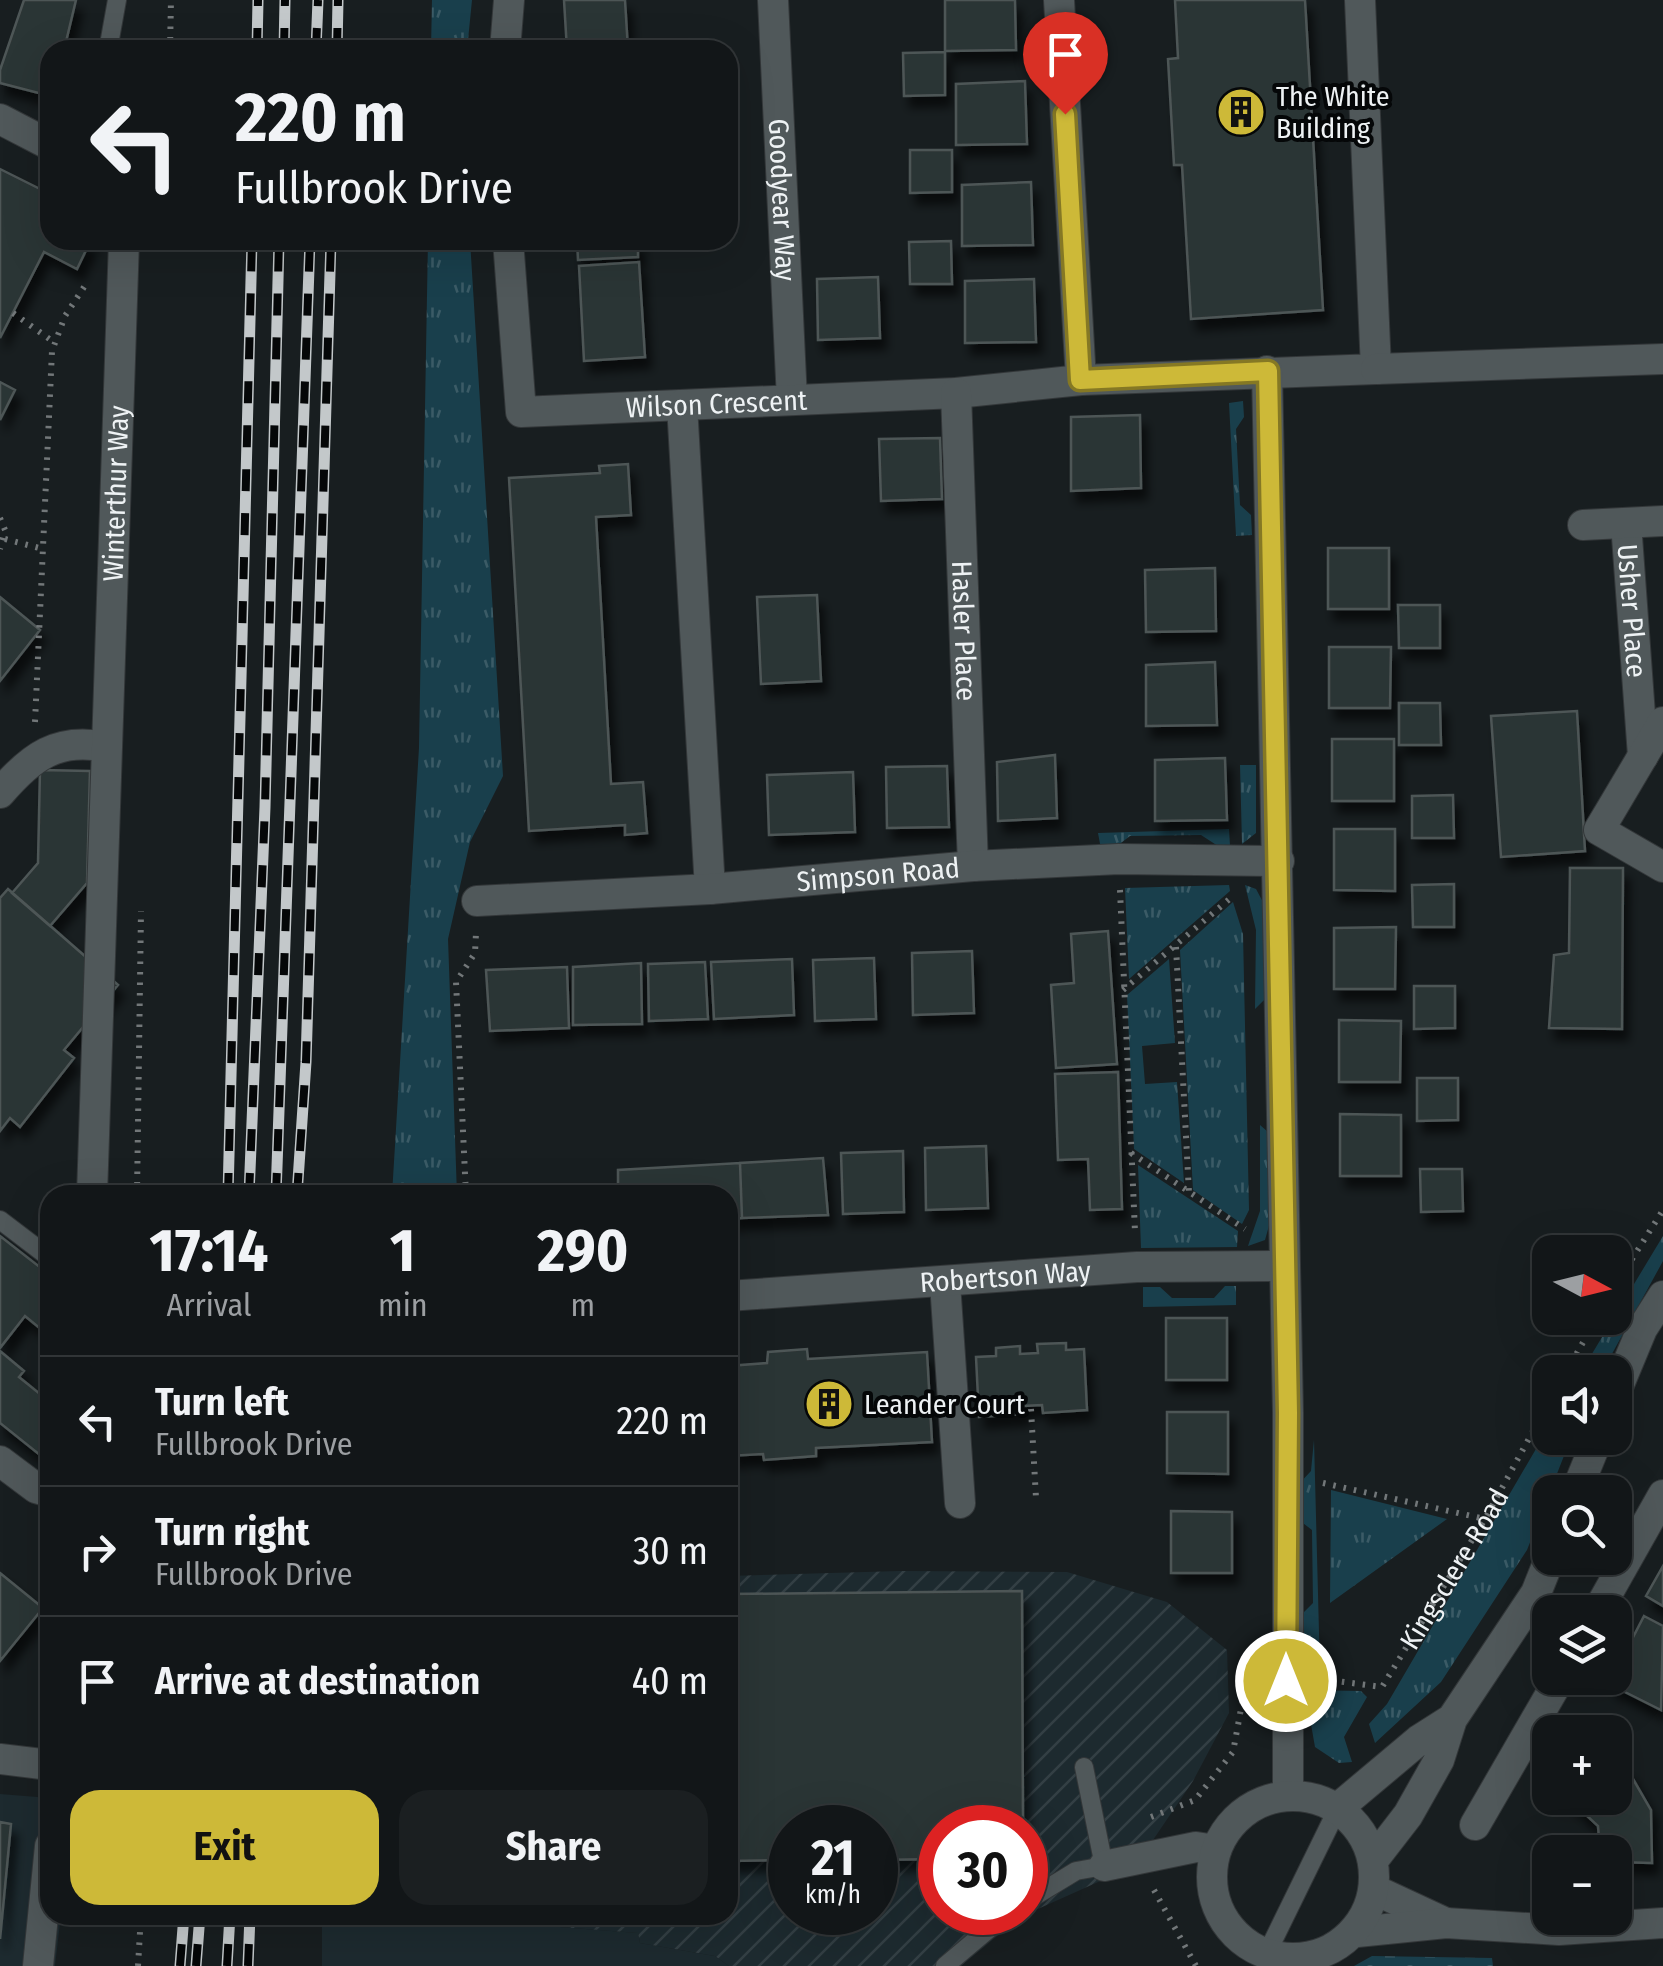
<!DOCTYPE html>
<html lang="en">
<head>
<meta charset="utf-8">
<style>
	:root { --surface:#121618; --page:#1b1f21; --text:#f1f3f6; --muted:#9c9fa2; --line:#313537; --accent:#cdb938 }
	body { margin:0; font-family:"Fira Sans Condensed",sans-serif; background:var(--page); color:var(--text); height:100vh; display:flex; flex-direction:column; font-size:38px; white-space:nowrap }
	* { box-sizing:border-box; margin:0 }
	p { font-size:32px; color:var(--muted) }
	.icon { flex:none; width:55px; height:55px; fill:none; stroke:currentColor; stroke-width:2; stroke-linecap:round; stroke-linejoin:round }
	.map { position:relative; flex:1; overflow:hidden }
	.sheet { position:absolute; left:40px; top:1185px; width:698px; height:740px; display:flex; flex-direction:column; background:var(--surface); border-radius:30px; box-shadow:0 10px 40px #0002,0 0 0 2px var(--line) }
	.sheet>* { flex:none }
	.banner { position:absolute; left:40px; top:40px; width:698px; height:210px; border-radius:30px; box-shadow:0 10px 40px #0002,0 0 0 2px var(--line); background:#121618; color:var(--text); overflow:hidden }
	.needle { width:65px; rotate:97deg }
	.tools { position:absolute; left:1532px; top:1235px; display:grid; gap:20px }
	.tools a { display:grid; place-items:center; width:100px; height:100px; border-radius:20px; background:var(--surface); box-shadow:0 10px 40px #0002,0 0 0 2px var(--line); font-size:50px }
	.speed { position:absolute; left:768px; top:1805px; display:flex; gap:20px; font-size:50px; font-weight:700; text-align:center }
	.speed>* { display:grid; place-content:center; width:130px; height:130px; border-radius:50%; background:var(--surface); box-shadow:0 10px 40px #0002,0 0 0 2px var(--line); line-height:1 }
	.speed small { font-size:25px; font-weight:400 }
	.speed .limit { border:15px solid #d22; background:#fff; color:#111 }
	.pin { position:absolute; display:grid; place-items:center; width:85px; height:85px; color:#fff; margin:-102px -42px; border-radius:50% 50% 50% 0; rotate:-45deg; box-shadow:0 0 10px #0007 }
	.pin .icon { rotate:45deg }
	.me { position:absolute; width:110px; margin:-55px; rotate:0deg; stroke-linejoin:round; filter:drop-shadow(0 0 8px #0008) }
	.turn { display:flex; align-items:center; gap:35px; height:210px; padding:0 30px; font-size:45px }
	.turn .icon { width:130px; height:130px; stroke-width:2.5 }
	.turn b { display:block; font-size:70px; line-height:85px }
	.eta { display:flex; justify-content:space-evenly; align-items:center; height:170px; text-align:center }
	.eta b { font-size:60px; font-weight:700; line-height:70px }
	.button { display:flex; gap:20px; margin-top:auto; padding:20px 30px }
	.button a { flex:1; height:115px; border-radius:30px; background:var(--accent); color:#111; font-size:40px; font-weight:700; line-height:115px; text-align:center }
	.button a+a { background:var(--page); color:var(--text) }
	ul { padding:0; list-style:none }
	li { display:flex; align-items:center; gap:30px; height:130px; padding:0 30px; border-top:2px solid var(--line) }
	li div { flex:1 }
	li b { display:block; font-size:38px }
	li em { font-style:normal }
	.map>svg:first-child { display:block }
	.built { fill:#1d2a2f }
	.industrial { fill:url(#industrial-furrows); fill-rule:evenodd }
	.grass { fill:url(#grass-tufts) }
	.cemetery { fill:url(#cemetery-stones) }
	.building { fill:#2c3434; stroke:#4e5657; stroke-width:2.5; filter:url(#shadow) }
	.lines { fill:none; stroke-linecap:round; stroke-linejoin:round }
	.lane-casing { stroke:#333739; stroke-width:20 }
	.street-casing { stroke:#333739; stroke-width:32 }
	.secondary-casing { stroke:#333739; stroke-width:32 }
	.path { stroke:#727779; stroke-width:6; stroke-dasharray:2.5 8; stroke-linecap:butt }
	.lane { stroke:#50585a; stroke-width:18 }
	.street { stroke:#50585a; stroke-width:30 }
	.secondary { stroke:#50585a; stroke-width:30 }
	.rail-casing { stroke:#c3c8ca; stroke-width:11 }
	.rail { stroke:#050708; stroke-width:8; stroke-dasharray:22; stroke-linecap:butt }
	.route-casing { stroke:#857824; stroke-width:25 }
	.route { stroke:#cdb938; stroke-width:18 }
	.labels { text-anchor:middle; dominant-baseline:central; stroke-width:8; stroke-linejoin:round; paint-order:stroke }
	.poi-label { font-size:28px; fill:#eef2f4; stroke:#050708; text-anchor:start }
	.street-label { font-size:28px; fill:#eef2f4; stroke:#050708 }
</style>
</head>
<body>
<div class="map">
<svg width="1663" height="1966" viewBox="0 0 1663 1966">
	<defs>
		<pattern id="industrial-furrows" width="10" height="10" patternUnits="userSpaceOnUse" patternTransform="scale(2.5)"><rect width="10" height="10" fill="#1d2a2f"/><path d="M-1 1l2-2M0 10L10 0M9 11l2-2" fill="none" stroke="#333f44"/></pattern>
		<pattern id="grass-tufts" width="24" height="20" patternUnits="userSpaceOnUse" patternTransform="scale(2.5)"><rect width="24" height="20" fill="#193f4c"/><path d="M3 7l-1-3M5 7V3M7 7l1-3M15 17l-1-3M17 17v-4M19 17l1-3" fill="none" stroke="#3b5b66"/></pattern>
		<pattern id="cemetery-stones" width="16" height="16" patternUnits="userSpaceOnUse" patternTransform="scale(2.5)"><rect width="16" height="16" fill="#193f4c"/><path d="M2 7V4a2 2 0 0 1 4 0v3zM10 15v-3a2 2 0 0 1 4 0v3z" fill="#3b5b66"/></pattern>
		<filter id="shadow"><feDropShadow dx="6" dy="11" stdDeviation="5" flood-color="#0009"/></filter>
	</defs>
	<rect width="100%" height="100%" fill="#181e20"/>
	<!-- built -->
	<path class="built" d="M 0,1794 L 50,1798 L 50,1915 L 61,1915 L 55,1966 L 0,1966 Z
		M 322,1915 L 404,1915 L 638,1933 L 640,1943 L 715,1956 L 729,1966 L 322,1966 Z"/>
	<!-- industrial -->
	<path class="industrial" d="M 900,1571 L 1067,1572 L 1167,1602 L 1227,1650 L 1229,1713 L 1193,1781 L 1136,1865 L 1020,1917 L 961,1966 L 729,1966 L 715,1956 L 640,1943 L 638,1933 L 404,1915 L 728,1915 L 728,1576 ZM 790,1828 L 875,1828 L 875,1912 L 790,1912 ZM 940,1828 L 1025,1828 L 1025,1912 L 940,1912 Z"/>
	<!-- grass -->
	<path class="grass" d="M 432,0 L 472,0 L 467,50 L 431,50 Z
		M 428,240 L 470,240 L 503,776 L 470,842 L 448,939 L 457,1195 L 392,1195 L 419,748 Z
		M 1243,401 L 1244,417 L 1236,429 L 1240,505 L 1251,515 L 1252,535 L 1236,536 L 1229,403 Z
		M 1240,765 L 1256,765 L 1256,833 L 1242,844 Z
		M 1229,829 L 1230,846 L 1218,846 L 1201,835 L 1130,836 L 1117,846 L 1101,849 L 1098,833 Z
		M 1229,885 L 1230,891 L 1129,979 L 1125,888 Z
		M 1245,885 L 1256,889 L 1264,904 L 1268,996 L 1255,1009 L 1256,930 Z
		M 1233,902 L 1243,934 L 1249,1210 L 1242,1224 L 1193,1190 L 1180,950 Z
		M 1169,959 L 1175,1043 L 1142,1046 L 1145,1084 L 1177,1082 L 1184,1183 L 1134,1149 L 1127,995 Z
		M 1260,1125 L 1268,1132 L 1270,1222 L 1265,1240 L 1248,1246 L 1260,1211 Z
		M 1138,1165 L 1238,1231 L 1237,1247 L 1141,1248 Z
		M 1663,1236 L 1663,1261 L 1602,1372 L 1581,1372 Z
		M 1225,1286 L 1236,1286 L 1236,1305 L 1143,1307 L 1143,1287 L 1160,1287 L 1172,1298 L 1214,1298 Z
		M 1550,1425 L 1550,1438 L 1571,1438 L 1527,1550 L 1441,1682 L 1375,1743 L 1369,1724 L 1387,1704 Z
		M 1314,1440 L 1320,1672 L 1305,1672 L 1300,1616 L 1313,1603 L 1312,1530 L 1299,1520 L 1298,1485 L 1311,1471 Z
		M 1331,1490 L 1447,1519 L 1330,1603 Z
		M 1305,1690 L 1361,1691 L 1367,1697 L 1344,1737 L 1352,1762 L 1339,1763 L 1315,1747 Z"/>
	<!-- cemetery -->
	<path class="cemetery" d="M 1372,1956 L 1492,1958 L 1493,1966 L 1354,1966 Z"/>
	<!-- building -->
	<path class="building" d="M 24,0 L 76,0 L 64,50 L 50,50 L 50,96 L 0,83 L 0,70 Z
		M 564,0 L 625,0 L 628,50 L 567,50 Z
		M 945,0 L 1015,0 L 1016,50 L 945,51 Z
		M 1175,0 L 1305,0 L 1323,310 L 1191,319 L 1182,165 L 1174,165 L 1168,59 L 1178,58 Z
		M 945,52 L 945,95 L 904,96 L 903,53 Z
		M 1025,81 L 1027,144 L 956,145 L 956,84 Z
		M 910,150 L 952,150 L 952,192 L 910,193 Z
		M 0,169 L 50,194 L 50,240 L 91,240 L 77,269 L 44,252 L 0,338 Z
		M 1031,182 L 1033,245 L 962,246 L 962,185 Z
		M 577,240 L 638,240 L 638,257 L 578,260 Z
		M 951,241 L 952,284 L 910,284 L 909,242 Z
		M 639,262 L 645,357 L 584,361 L 579,266 Z
		M 878,277 L 880,338 L 818,340 L 817,279 Z
		M 1034,279 L 1036,342 L 965,343 L 965,281 Z
		M 0,382 L 15,390 L 0,420 Z
		M 1140,415 L 1141,488 L 1071,491 L 1071,417 Z
		M 940,438 L 942,499 L 881,501 L 879,439 Z
		M 628,464 L 631,515 L 596,517 L 611,784 L 643,782 L 647,833 L 625,835 L 625,825 L 529,831 L 509,478 L 600,473 L 599,466 Z
		M 1328,548 L 1389,548 L 1389,609 L 1328,609 Z
		M 1215,568 L 1216,631 L 1146,632 L 1145,570 Z
		M 817,595 L 821,681 L 761,684 L 757,597 Z
		M 0,597 L 40,630 L 0,681 Z
		M 1398,605 L 1440,605 L 1440,648 L 1399,648 Z
		M 1329,647 L 1391,647 L 1390,708 L 1329,708 Z
		M 1215,662 L 1217,725 L 1146,726 L 1146,665 Z
		M 1399,703 L 1440,703 L 1441,745 L 1399,745 Z
		M 1577,711 L 1585,851 L 1501,857 L 1491,716 Z
		M 1332,739 L 1394,739 L 1394,801 L 1332,801 Z
		M 1055,755 L 1057,818 L 998,821 L 997,762 Z
		M 1225,758 L 1227,820 L 1155,821 L 1155,760 Z
		M 947,766 L 949,827 L 887,828 L 886,767 Z
		M 40,770 L 90,771 L 87,883 L 50,926 L 12,893 L 38,863 Z
		M 853,772 L 855,832 L 769,835 L 767,775 Z
		M 1453,795 L 1454,838 L 1412,838 L 1412,796 Z
		M 1334,829 L 1395,829 L 1395,891 L 1334,890 Z
		M 1570,868 L 1623,868 L 1622,1029 L 1549,1028 L 1554,955 L 1569,953 Z
		M 1454,884 L 1454,927 L 1413,927 L 1412,885 Z
		M 8,889 L 118,985 L 64,1050 L 74,1058 L 20,1127 L 10,1118 L 0,1131 L 0,898 Z
		M 1396,927 L 1395,989 L 1334,989 L 1334,928 Z
		M 1108,931 L 1117,1064 L 1056,1068 L 1051,985 L 1074,983 L 1071,934 Z
		M 972,951 L 974,1013 L 913,1015 L 912,953 Z
		M 874,958 L 876,1019 L 815,1021 L 813,960 Z
		M 792,959 L 794,1015 L 714,1019 L 711,962 Z
		M 705,962 L 708,1019 L 649,1021 L 648,964 Z
		M 641,963 L 642,1024 L 573,1025 L 573,967 Z
		M 567,967 L 569,1028 L 490,1031 L 486,970 Z
		M 1414,986 L 1455,986 L 1455,1028 L 1414,1029 Z
		M 1339,1020 L 1401,1021 L 1400,1082 L 1339,1082 Z
		M 1118,1072 L 1122,1209 L 1090,1210 L 1088,1159 L 1058,1160 L 1055,1074 Z
		M 1417,1078 L 1458,1078 L 1458,1120 L 1417,1121 Z
		M 1340,1114 L 1401,1115 L 1401,1176 L 1340,1176 Z
		M 986,1146 L 988,1208 L 926,1210 L 925,1148 Z
		M 903,1151 L 904,1212 L 843,1214 L 841,1153 Z
		M 823,1158 L 828,1215 L 742,1218 L 740,1163 Z
		M 740,1163 L 742,1218 L 728,1219 L 728,1195 L 618,1195 L 618,1170 Z
		M 1420,1169 L 1462,1169 L 1463,1211 L 1421,1212 Z
		M 0,1236 L 50,1275 L 50,1332 L 48,1335 L 25,1316 L 0,1348 Z
		M 1166,1318 L 1227,1318 L 1227,1380 L 1166,1380 Z
		M 1066,1343 L 1066,1350 L 1084,1349 L 1087,1410 L 1043,1413 L 1042,1405 L 1023,1406 L 1024,1414 L 979,1417 L 976,1357 L 996,1356 L 996,1348 L 1020,1346 L 1020,1354 L 1038,1353 L 1037,1344 Z
		M 807,1349 L 808,1359 L 927,1352 L 932,1442 L 816,1448 L 816,1456 L 764,1460 L 763,1454 L 728,1456 L 728,1366 L 767,1363 L 768,1352 Z
		M 0,1351 L 24,1371 L 19,1377 L 50,1402 L 50,1452 L 45,1459 L 0,1423 Z
		M 1167,1412 L 1228,1412 L 1228,1474 L 1167,1473 Z
		M 1171,1511 L 1232,1512 L 1232,1573 L 1171,1573 Z
		M 1663,1566 L 1663,1606 L 1646,1596 Z
		M 0,1573 L 43,1608 L 0,1661 Z
		M 1022,1591 L 1023,1828 L 940,1828 L 940,1859 L 875,1860 L 875,1828 L 790,1828 L 790,1860 L 728,1861 L 728,1594 Z
		M 1644,1616 L 1663,1626 L 1661,1710 L 1609,1684 Z
		M 1615,1763 L 1629,1772 L 1651,1810 L 1652,1863 L 1615,1862 L 1615,1852 L 1600,1852 L 1598,1826 L 1568,1798 L 1615,1798 Z
		M 0,1822 L 11,1824 L 0,1939 Z"/>
	<g class="lines">
		<!-- lane casing -->
		<g class="lane-casing">
			<path id="lane" d="M 108,50 L 117,0
				M 0,1220 L 50,1258
				M 1025,1902 L 1076,1871 L 1104,1866 L 1084,1767
				M 1266,1955 L 1338,1808
				M 945,1966 L 1009,1912"/>
		</g>
		<!-- street casing -->
		<g class="street-casing">
			<g id="street">
				<path id="s2" d="M 773,0 L 792,400"/>
				<path d="M 1059,0 L 1081,380"/>
				<path d="M 505,50 L 509,0"/>
				<path d="M 0,119 L 50,145"/>
				<path id="s3" d="M 508,240 L 521,412 L 956,393 L 1081,380 L 1376,369 L 1360,0"/>
				<path d="M 1376,369 L 1663,359"/>
				<path d="M 1267,371 L 1288,1413 L 1288,1796"/>
				<path id="s4" d="M 956,393 L 973,866"/>
				<path d="M 682,405 L 710,889"/>
				<path id="s5" d="M 1626,523 L 1643,756"/>
				<path d="M 1583,525 L 1663,521"/>
				<path d="M 1663,722 L 1599,830 L 1663,867"/>
				<path d="M 0,793 C 31,757 57,737 106,747"/>
				<path id="s6" d="M 477,901 L 710,889 L 973,866 L 1119,859 L 1279,861"/>
				<path id="s7" d="M 92,1195 L 124,240"/>
				<path d="M 945,1283 L 960,1503"/>
				<path id="s8" d="M 728,1296 L 1137,1267 L 1283,1266"/>
				<path d="M 0,1461 L 36,1488 L 50,1492"/>
				<path d="M 1597,1612 L 1663,1495"/>
				<path d="M 0,1759 L 50,1765"/>
				<path d="M 1475,1825 L 1560,1678"/>
				<path d="M 1104,1866 L 1196,1847 L 1216,1850"/>
				<path d="M 1375,1890 L 1446,1923"/>
				<path d="M 1357,1932 L 1446,1923 L 1559,1930 L 1663,1923"/>
				<path d="M 38,1966 L 50,1846"/>
			</g>
		</g>
		<!-- secondary casing -->
		<g class="secondary-casing">
			<path id="secondary" d="M 1615,1394 L 1642,1329 L 1663,1296
				M 1576,1492 L 1598,1438
				M1212 1877a81 81 0 1 1 162 0a81 81 0 1 1-162 0Z
				M 1338,1808 L 1419,1740 L 1452,1719
				M 1374,1859 L 1408,1815 L 1439,1760 L 1452,1719 L 1536,1593 L 1550,1558"/>
		</g>
		<!-- path -->
		<g class="path">
			<path d="M 170,50 L 171,0"/>
			<path d="M 13,313 L 55,343"/>
			<path d="M 0,518 L 5,530 L 0,549"/>
			<path d="M 5,539 L 43,549"/>
			<path d="M 35,722 L 52,351 L 65,316 L 86,284"/>
			<path d="M 1120,890 L 1135,1232"/>
			<path d="M 1176,947 L 1189,1193"/>
			<path d="M 1123,990 L 1233,896"/>
			<path d="M 1131,1153 L 1245,1229"/>
			<path d="M 137,1195 L 141,911"/>
			<path d="M 466,1195 L 456,982 L 475,953 L 476,933"/>
			<path d="M 1615,1286 L 1663,1210"/>
			<path d="M 1566,1372 L 1597,1318"/>
			<path d="M 1031,1409 L 1036,1498"/>
			<path d="M 1323,1483 L 1485,1519"/>
			<path id="s1" d="M 1321,1679 L 1382,1687 L 1485,1519 L 1550,1400"/>
			<path d="M 1151,1817 L 1195,1800 L 1233,1752 L 1246,1682 L 1254,1681"/>
			<path d="M 1154,1890 L 1196,1966"/>
			<path d="M 138,1966 L 141,1915"/>
		</g>
		<!-- lane -->
		<use href="#lane" class="lane"/>
		<!-- street -->
		<use href="#street" class="street"/>
		<!-- secondary -->
		<use href="#secondary" class="secondary"/>
		<!-- rail casing -->
		<g class="rail-casing">
			<path id="rail" d="M 257,50 L 258,0
				M 284,50 L 285,0
				M 316,50 L 318,0
				M 337,50 L 338,0
				M 228,1195 L 252,240
				M 249,1195 L 265,807 L 279,240
				M 276,1195 L 310,240
				M 297,1195 L 306,1062 L 331,240
				M 180,1966 L 184,1915
				M 196,1966 L 200,1915
				M 227,1966 L 230,1915
				M 248,1966 L 250,1915"/>
		</g>
		<!-- rail -->
		<use href="#rail" class="rail"/>
	</g>
	<g class="lines">
		<!-- route casing -->
		<g class="route-casing">
			<path id="route" d="M 1065,114 L 1080,380 L 1268,371 L 1288,1413 L 1286,1681"/>
		</g>
		<!-- route -->
		<use href="#route" class="route"/>
	</g>
	<!-- icons -->
	<defs>
		<g id="building-disc" transform="scale(2.5)"><circle r="9.5" fill="#cdb938" stroke="#050708"/><path d="M-4-6H4V6H1V3H-1V6H-4ZM-2.5-4.3h1.7v1.8h-1.7ZM.8-4.3h1.7v1.8H.8ZM-2.5-1h1.7V.8h-1.7ZM.8-1h1.7V.8H.8Z" fill="#111"/></g>
	</defs>
	<g fill-rule="evenodd">
		<use href="#building-disc" x="1241" y="112"/>
		<use href="#building-disc" x="829" y="1404"/>
	</g>
	<g class="labels">
		<!-- poi labels -->
		<g class="poi-label">
			<text x="1276" y="96">The White<tspan x="1276" dy="32">Building</tspan></text>
			<text x="864" y="1404">Leander Court</text>
		</g>
		<!-- street labels -->
		<g class="street-label">
			<text stroke="none"><textPath href="#s2" startOffset="200">Goodyear Way</textPath></text>
			<text stroke="none"><textPath href="#s3" startOffset="368">Wilson Crescent</textPath></text>
			<text stroke="none"><textPath href="#s7" startOffset="702">Winterthur Way</textPath></text>
			<text stroke="none"><textPath href="#s5" startOffset="88">Usher Place</textPath></text>
			<text stroke="none"><textPath href="#s4" startOffset="238">Hasler Place</textPath></text>
			<text stroke="none"><textPath href="#s6" startOffset="402">Simpson Road</textPath></text>
			<text stroke="none"><textPath href="#s8" startOffset="278">Robertson Way</textPath></text>
			<text stroke="none"><textPath href="#s1" startOffset="200">Kingsclere Road</textPath></text>
		</g>
	</g>
</svg>
<div class="tools">
<a><svg class="needle" viewBox="-14 -14 28 28"><path d="M0-13l5 13h-10z" fill="#e53935"/><path d="M0 13l5-13h-10z" fill="#9c9fa2"/></svg></a>
<a><svg class="icon" aria-label="sound" viewBox="0 0 24 24"><path d="M4 9h4l5-4v14l-5-4H4zM17 9q2 3 0 6"/></svg></a>
<a><svg class="icon" aria-label="search" viewBox="0 0 24 24"><circle cx="10" cy="10" r="6"/><path d="M15 15l6 6"/></svg></a>
<a><svg class="icon" aria-label="layers" viewBox="0 0 24 24"><path d="M12 4l9 5-9 5-9-5zM3 14l9 5 9-5"/></svg></a>
<a>+</a>
<a>−</a>
</div>
<div class="speed"><div>21<small>km/h</small></div><div class="limit">30</div></div>
<div class="pin" style="left:1065px;top:114px;background:#d93025"><svg class="icon" aria-label="arrive" viewBox="0 0 24 24"><path d="M6 21V4h12l-3 4 3 4H6"/></svg></div>
<svg class="me" style="left:1286px;top:1681px" viewBox="-20 -20 40 40"><circle r="17" fill="#cdb938" stroke="#fff" stroke-width="3"/><path d="M0-11L8 9 0 5-8 9z" fill="#fff"/></svg>
<div class="banner">
<div class="turn"><svg class="icon" aria-label="left" viewBox="0 0 24 24"><path d="M17 20v-9H6M10 6l-5 5 5 5"/></svg><div><b>220 m</b>Fullbrook Drive</div></div>
</div>
<section class="sheet">
<div class="eta">
<div><b>17:14</b><p>Arrival</p></div>
<div><b>1</b><p>min</p></div>
<div><b>290</b><p>m</p></div>
</div>
<ul>
<li><svg class="icon" aria-label="left" viewBox="0 0 24 24"><path d="M17 20v-9H6M10 6l-5 5 5 5"/></svg><div><b>Turn left</b><p>Fullbrook Drive</p></div><em>220 m</em></li>
<li><svg class="icon" aria-label="right" viewBox="0 0 24 24"><path d="M7 20v-9h11M14 6l5 5-5 5"/></svg><div><b>Turn right</b><p>Fullbrook Drive</p></div><em>30 m</em></li>
<li><svg class="icon" aria-label="arrive" viewBox="0 0 24 24"><path d="M6 21V4h12l-3 4 3 4H6"/></svg><div><b>Arrive at destination</b></div><em>40 m</em></li>
</ul>
<div class="button"><a>Exit</a><a>Share</a></div>
</section>
</div>
</body>
</html>
